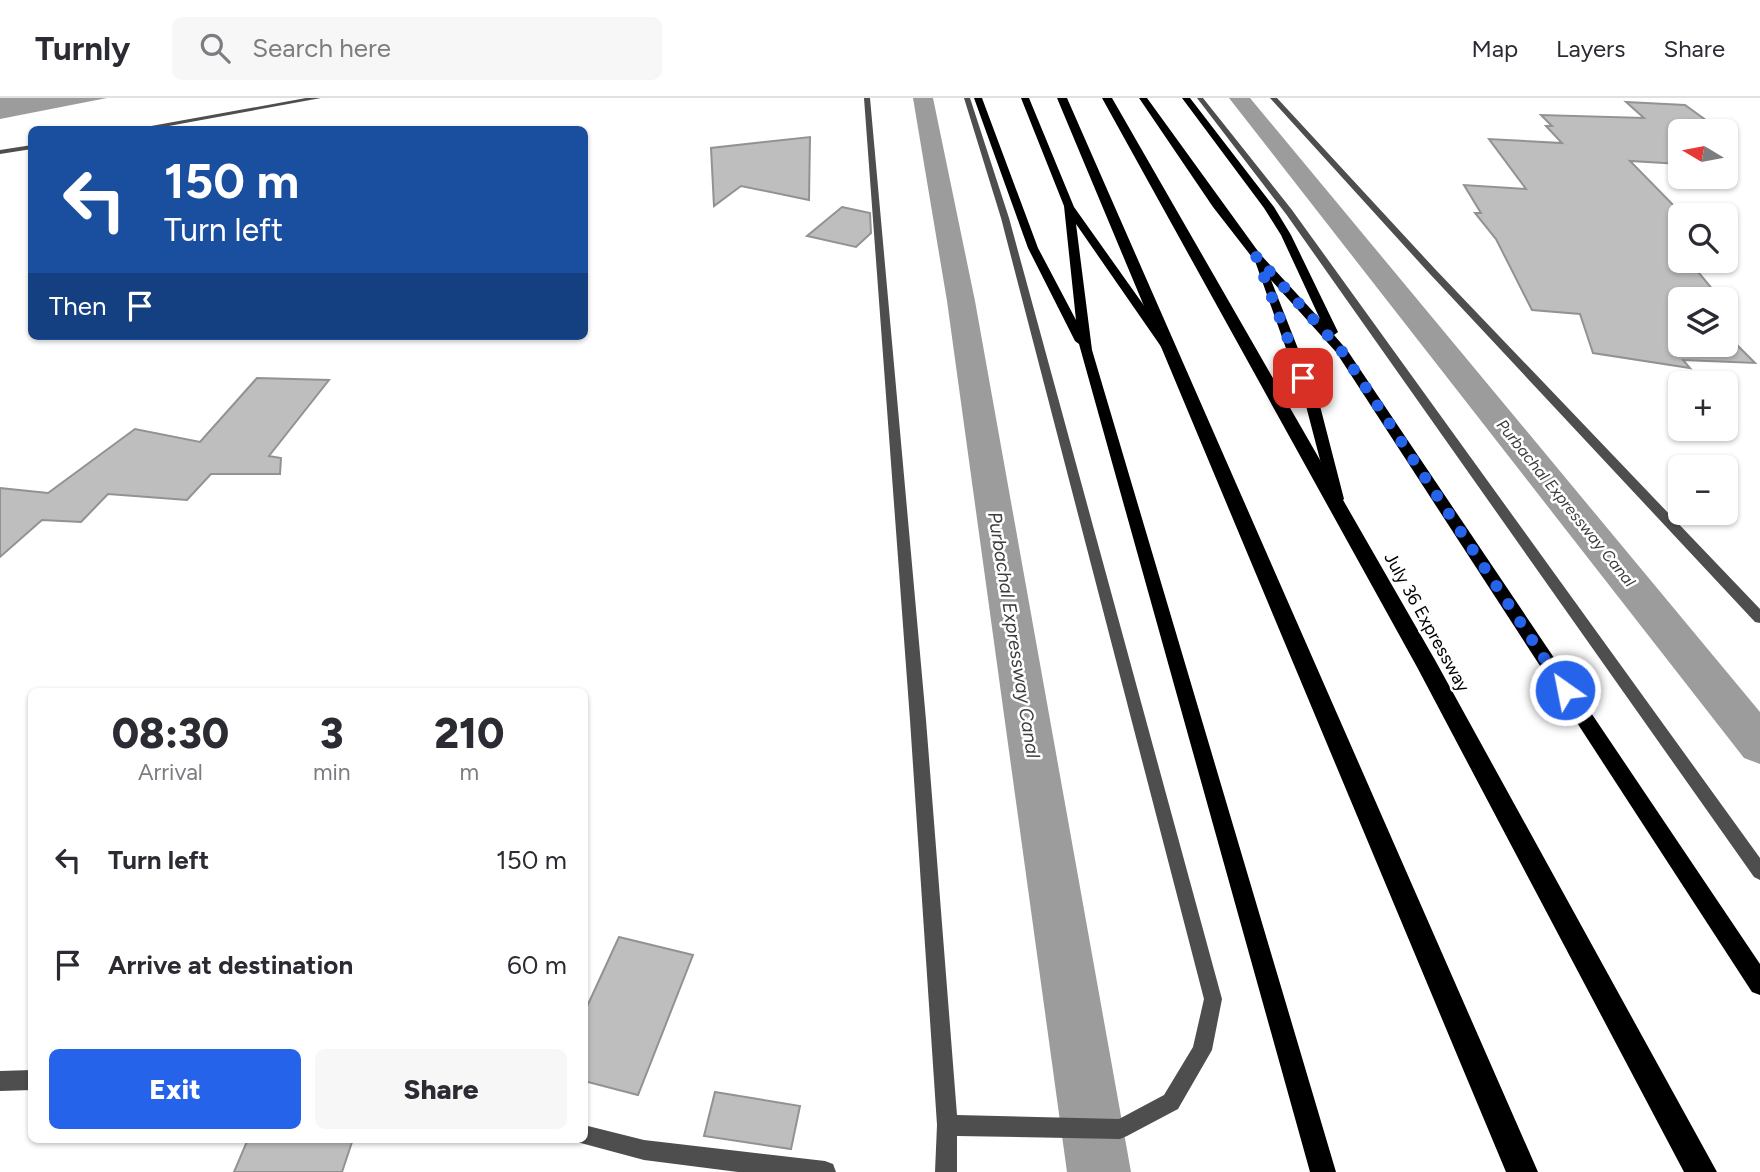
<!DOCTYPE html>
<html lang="en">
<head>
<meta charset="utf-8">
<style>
	:root { --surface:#fff; --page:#f7f7f7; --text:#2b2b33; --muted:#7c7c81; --line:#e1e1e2; --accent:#2563eb }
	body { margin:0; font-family:Figtree,sans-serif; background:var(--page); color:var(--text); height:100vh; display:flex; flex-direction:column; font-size:26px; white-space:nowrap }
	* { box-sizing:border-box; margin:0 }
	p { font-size:23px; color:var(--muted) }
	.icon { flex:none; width:38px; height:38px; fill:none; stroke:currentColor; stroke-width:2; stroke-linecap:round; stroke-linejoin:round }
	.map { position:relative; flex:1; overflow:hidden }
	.sheet { position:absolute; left:28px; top:590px; width:560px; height:455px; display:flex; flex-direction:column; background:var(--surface); border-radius:10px; box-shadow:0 2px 5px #0004 }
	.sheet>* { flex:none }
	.banner { position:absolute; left:28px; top:28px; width:560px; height:214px; border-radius:10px; box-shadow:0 2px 5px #0004; background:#1a4fa0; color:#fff; overflow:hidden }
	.needle { width:46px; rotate:280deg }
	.fabs { position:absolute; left:1668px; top:21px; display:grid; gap:14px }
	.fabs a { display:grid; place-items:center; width:70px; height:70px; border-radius:10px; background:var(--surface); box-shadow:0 2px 5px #0004; font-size:35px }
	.pin { position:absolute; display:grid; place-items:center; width:60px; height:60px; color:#fff; margin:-30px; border-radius:14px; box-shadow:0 4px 10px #0006 }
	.me { position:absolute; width:77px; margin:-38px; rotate:327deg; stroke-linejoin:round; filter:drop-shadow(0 0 5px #0008) }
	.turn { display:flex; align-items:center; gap:24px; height:147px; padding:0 21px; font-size:32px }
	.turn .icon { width:91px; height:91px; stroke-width:2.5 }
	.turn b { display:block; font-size:49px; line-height:60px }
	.then { display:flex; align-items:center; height:66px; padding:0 21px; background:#0003; gap:14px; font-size:26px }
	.eta { display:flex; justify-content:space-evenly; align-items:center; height:119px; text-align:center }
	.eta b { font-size:42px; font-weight:800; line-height:49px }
	.action { display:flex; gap:14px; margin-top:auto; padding:14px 21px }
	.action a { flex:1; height:80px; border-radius:10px; background:var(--accent); color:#fff; font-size:28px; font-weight:800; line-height:80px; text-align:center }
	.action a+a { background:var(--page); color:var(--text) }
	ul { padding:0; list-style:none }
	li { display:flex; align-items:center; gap:21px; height:105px; padding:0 21px }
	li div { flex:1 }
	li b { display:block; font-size:26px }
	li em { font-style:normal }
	header { display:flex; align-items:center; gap:42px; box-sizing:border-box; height:98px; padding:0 35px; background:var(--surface); border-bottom:2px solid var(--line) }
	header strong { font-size:33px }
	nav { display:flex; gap:38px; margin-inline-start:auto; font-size:24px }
	.search { width:490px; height:63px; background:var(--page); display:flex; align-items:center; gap:18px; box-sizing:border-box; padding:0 24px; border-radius:10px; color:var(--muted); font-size:26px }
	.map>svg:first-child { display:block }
	.water { fill:#9c9c9c }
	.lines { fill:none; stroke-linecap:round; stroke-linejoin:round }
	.canal { fill:#9c9c9c; fill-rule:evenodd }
	.building { fill:#bebebe; stroke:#929292; stroke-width:2 }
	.street { fill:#4e4e4e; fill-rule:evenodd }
	.primary { fill:#000; fill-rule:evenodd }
	.highway { fill:#000; fill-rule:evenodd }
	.route { stroke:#2563eb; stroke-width:12; stroke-dasharray:0 21.6 }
	.labels { text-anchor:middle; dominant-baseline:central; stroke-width:5; stroke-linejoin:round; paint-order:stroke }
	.far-water-label { font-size:16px; font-style:italic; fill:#3d3d3d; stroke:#fff }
	.street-label { font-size:18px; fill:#000; stroke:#fff }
	.water-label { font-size:19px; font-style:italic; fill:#3d3d3d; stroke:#fff }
</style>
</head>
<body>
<header>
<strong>Turnly</strong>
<div class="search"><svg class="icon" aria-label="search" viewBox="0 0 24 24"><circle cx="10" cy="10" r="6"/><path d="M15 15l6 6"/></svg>Search here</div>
<nav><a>Map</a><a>Layers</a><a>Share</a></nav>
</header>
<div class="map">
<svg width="1760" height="1074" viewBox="0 0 1760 1074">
	<rect width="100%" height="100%" fill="#fff"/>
	<!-- water -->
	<path class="water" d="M 0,0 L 107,0 L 0,21 Z"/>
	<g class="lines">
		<!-- canal -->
		<path class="canal" d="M 913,0 L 933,0 L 975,203 L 1131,1074 L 1067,1074 L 947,203 Z
			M 1229,0 L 1250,0 L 1760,614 L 1760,666 L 1744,660 Z"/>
	</g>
	<!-- building -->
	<path class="building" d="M 1626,4 L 1685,7 L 1721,33 L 1680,33 L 1680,66 L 1630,63 L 1683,117 L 1680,117 L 1680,163 L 1689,163 L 1719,199 L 1685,196 L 1690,201 L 1680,201 L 1680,247 L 1726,247 L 1726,236 L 1755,265 L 1683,262 L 1690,270 L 1593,255 L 1580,216 L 1532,212 L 1496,141 L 1475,115 L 1481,115 L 1464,87 L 1526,91 L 1489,41 L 1562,45 L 1546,28 L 1552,28 L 1541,17 L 1644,20 Z
		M 810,39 L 809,102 L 741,88 L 714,108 L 711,50 Z
		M 842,109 L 870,115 L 871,135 L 856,149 L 807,138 Z
		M 257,280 L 329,282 L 269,358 L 281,360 L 280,376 L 211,376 L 187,402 L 108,396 L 81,424 L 42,422 L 0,459 L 0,390 L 48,395 L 135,331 L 200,344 Z
		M 619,839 L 693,857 L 638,997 L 584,983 L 584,915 Z
		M 715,994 L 800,1008 L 791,1051 L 704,1038 Z
		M 248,1041 L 353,1041 L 342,1074 L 234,1074 Z"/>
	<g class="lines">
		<!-- street -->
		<path class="street" d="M 306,0 L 321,0 L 147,32 L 129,32 Z
			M 864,0 L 870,0 L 926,622 L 957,1017 L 1119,1021 L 1164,997 L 1193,949 L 1204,901 L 1001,120 L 964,0 L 970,0 L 1009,120 L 1222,901 L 1212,952 L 1178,1011 L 1127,1038 L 1120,1041 L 957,1038 L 957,1074 L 935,1074 L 937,1027 L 910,622 Z
			M 1197,0 L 1203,0 L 1292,112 L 1760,760 L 1760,782 L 1754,779 L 1286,116 Z
			M 1270,0 L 1277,0 L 1435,171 L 1760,511 L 1760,525 L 1755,524 L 1429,175 Z
			M 32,47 L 32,51 L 0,56 L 0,52 Z
			M 32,972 L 32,992 L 0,993 L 0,973 Z
			M 584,1027 L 644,1042 L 825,1063 L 833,1066 L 836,1074 L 738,1074 L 644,1062 L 577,1044 L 575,1041 L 584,1041 Z"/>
		<!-- primary -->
		<path class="primary" d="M 974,0 L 982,0 L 1038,150 L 1076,222 L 1064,108 L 1021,0 L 1029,0 L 1074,109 L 1172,247 L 1166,251 L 1162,250 L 1076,126 L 1092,252 L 1336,1074 L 1310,1074 L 1079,246 L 1075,243 L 1028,150 Z
			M 1139,0 L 1147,0 L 1260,156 L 1320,221 L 1281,137 L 1264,110 L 1182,0 L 1190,0 L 1274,109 L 1291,137 L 1338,234 L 1334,237 L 1347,252 L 1760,866 L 1760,897 L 1752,894 L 1336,254 L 1271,182 L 1319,304 L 1344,401 L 1341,404 L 1331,404 L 1305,304 L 1255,163 L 1213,109 Z"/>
		<!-- highway -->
		<path class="highway" d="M 1057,0 L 1067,0 L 1538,1074 L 1506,1074 Z
			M 1102,0 L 1112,0 L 1435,562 L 1717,1074 L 1684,1074 L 1417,569 Z"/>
	</g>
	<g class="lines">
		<!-- route -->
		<path class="route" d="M 1303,280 L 1256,158 L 1341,252 L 1565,592"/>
	</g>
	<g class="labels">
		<!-- far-water labels -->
		<g class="far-water-label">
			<text transform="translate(1566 405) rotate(51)">Purbachal Expressway Canal</text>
		</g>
		<!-- street labels -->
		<g class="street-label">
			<text transform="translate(1427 524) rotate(61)">July 36 Expressway</text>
		</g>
		<!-- water labels -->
		<g class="water-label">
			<text transform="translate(1014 537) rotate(81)">Purbachal Expressway Canal</text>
		</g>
	</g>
</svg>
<div class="fabs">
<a><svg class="needle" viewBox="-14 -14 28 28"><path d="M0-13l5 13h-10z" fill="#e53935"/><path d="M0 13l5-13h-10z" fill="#7c7c81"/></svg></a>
<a><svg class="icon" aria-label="search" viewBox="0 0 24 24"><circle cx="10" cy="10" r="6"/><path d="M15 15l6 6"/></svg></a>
<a><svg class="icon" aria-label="layers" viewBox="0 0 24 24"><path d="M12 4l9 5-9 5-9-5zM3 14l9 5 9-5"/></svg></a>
<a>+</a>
<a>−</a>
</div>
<div class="pin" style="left:1303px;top:280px;background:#d93025"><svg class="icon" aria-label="arrive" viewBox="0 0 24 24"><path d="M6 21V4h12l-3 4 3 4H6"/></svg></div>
<svg class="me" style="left:1565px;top:592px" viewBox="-20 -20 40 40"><circle r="17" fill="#2563eb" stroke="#fff" stroke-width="3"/><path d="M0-11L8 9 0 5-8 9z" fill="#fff"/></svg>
<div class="banner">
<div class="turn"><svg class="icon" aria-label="left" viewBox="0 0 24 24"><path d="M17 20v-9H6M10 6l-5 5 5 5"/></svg><div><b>150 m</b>Turn left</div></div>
<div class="then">Then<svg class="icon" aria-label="arrive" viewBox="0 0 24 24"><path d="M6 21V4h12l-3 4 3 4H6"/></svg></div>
</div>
<section class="sheet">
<div class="eta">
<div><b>08:30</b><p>Arrival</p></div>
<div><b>3</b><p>min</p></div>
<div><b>210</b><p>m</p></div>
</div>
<ul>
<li><svg class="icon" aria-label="left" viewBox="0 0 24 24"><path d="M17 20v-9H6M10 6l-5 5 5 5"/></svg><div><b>Turn left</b></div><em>150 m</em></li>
<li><svg class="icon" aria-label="arrive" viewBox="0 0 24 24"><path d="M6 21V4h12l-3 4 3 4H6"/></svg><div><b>Arrive at destination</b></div><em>60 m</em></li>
</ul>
<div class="action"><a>Exit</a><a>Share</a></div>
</section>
</div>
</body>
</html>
